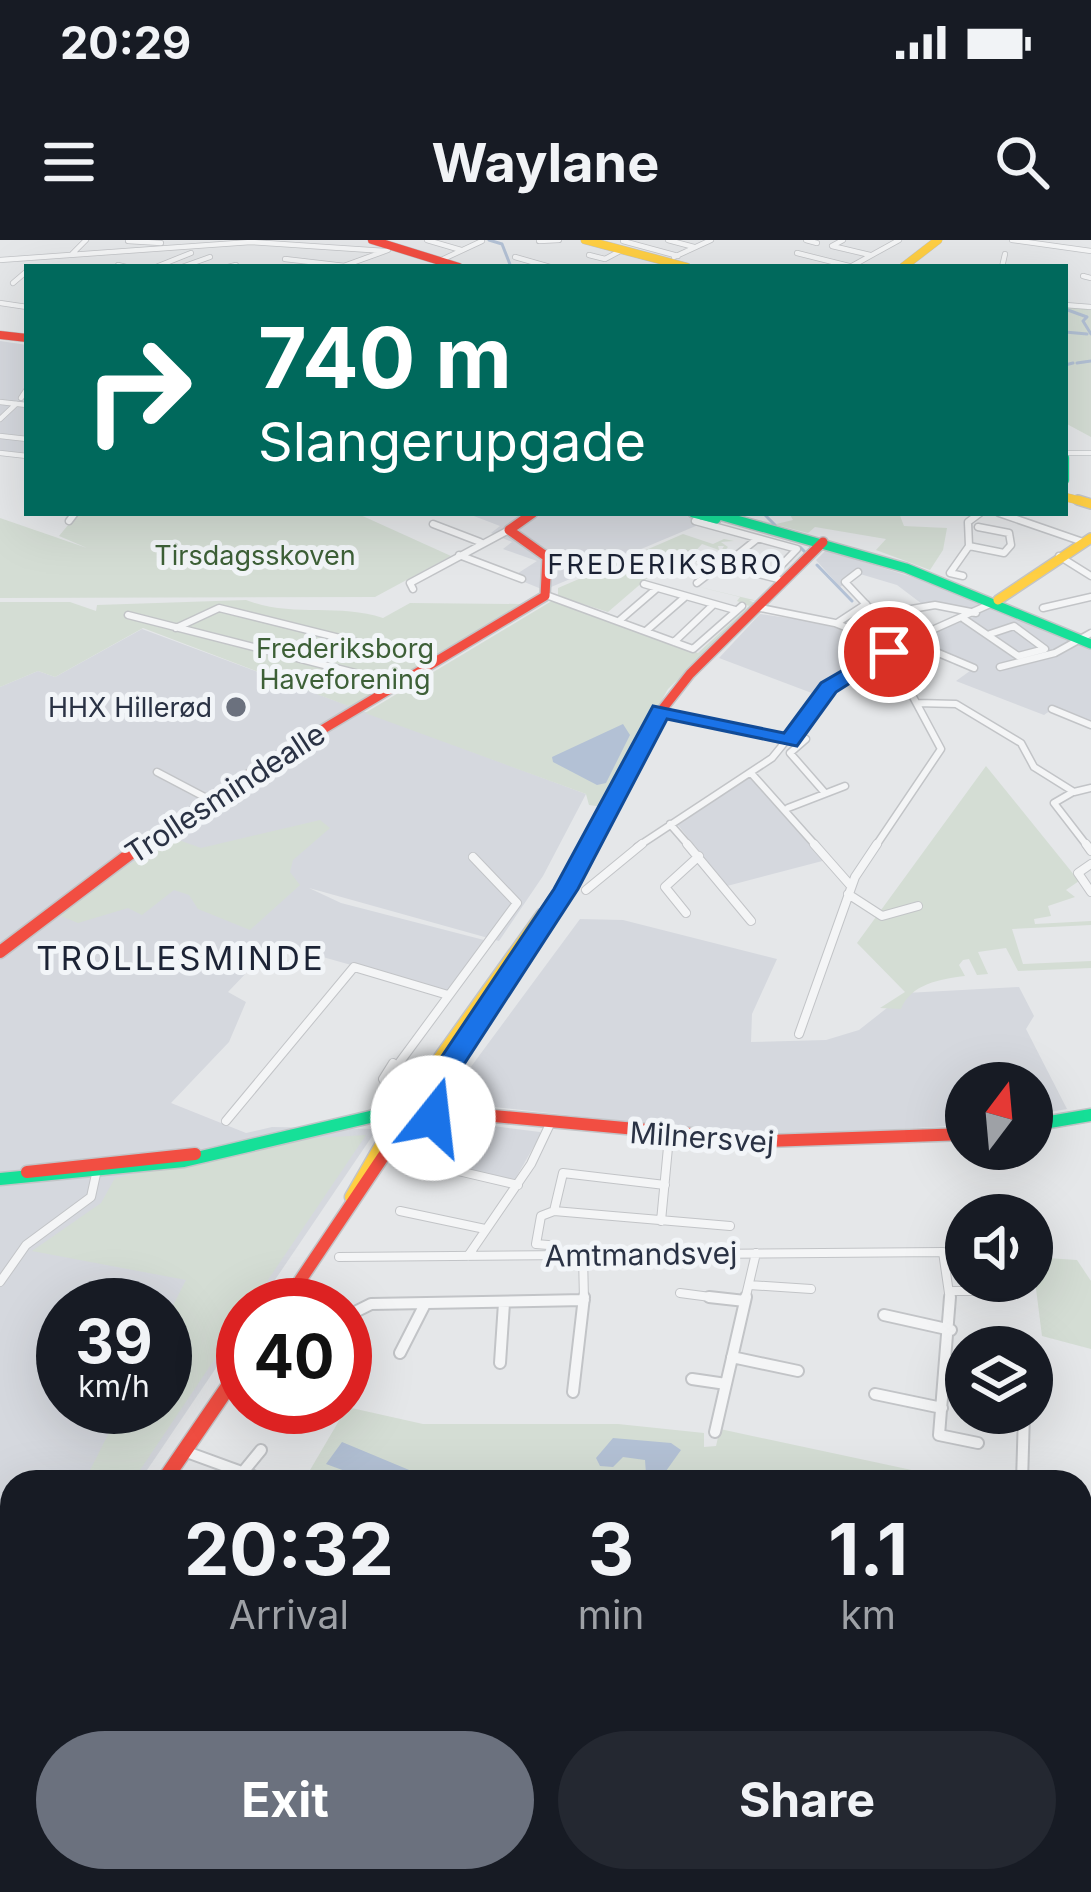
<!DOCTYPE html>
<html lang="en">
<head>
<meta charset="utf-8">
<style>
	:root { --surface:#171b24; --page:#242831; --text:#f1f3f6; --muted:#9ea1a6; --accent:#6b717e }
	body { margin:0; font-family:Inter,sans-serif; background:var(--page); color:var(--text); height:100vh; display:flex; flex-direction:column; font-size:45px; white-space:nowrap }
	* { box-sizing:border-box; margin:0 }
	p { font-size:39px; color:var(--muted) }
	.icon { flex:none; width:66px; height:66px; fill:none; stroke:currentColor; stroke-width:2; stroke-linecap:round; stroke-linejoin:round }
	.map { position:relative; flex:1; overflow:hidden }
	.side { position:absolute; left:0px; top:1230px; width:1092px; height:423px; display:flex; flex-direction:column; background:var(--surface); border-radius:36px 36px 0 0; box-shadow:0 12px 48px #0002 }
	.side>* { flex:none }
	.guide { position:absolute; left:24px; top:24px; width:1044px; height:252px; border-radius:0px; box-shadow:0 12px 48px #0002; background:#00695c; color:#fff; overflow:hidden }
	.needle { width:78px; rotate:16deg }
	.controls { position:absolute; left:945px; top:822px; display:grid; gap:24px }
	.controls a { display:grid; place-items:center; width:108px; height:108px; border-radius:50%; background:var(--surface); box-shadow:0 12px 48px #0002; font-size:60px }
	.speed { position:absolute; left:36px; top:1038px; display:flex; gap:24px; font-size:60px; font-weight:700; text-align:center }
	.speed>* { display:grid; place-content:center; width:156px; height:156px; border-radius:50%; background:var(--surface); box-shadow:0 12px 48px #0002; line-height:1 }
	.speed small { font-size:30px; font-weight:400 }
	.speed .limit { border:18px solid #d22; background:#fff; color:#111 }
	.pin { position:absolute; display:grid; place-items:center; width:102px; height:102px; color:#fff; margin:-51px; border:6px solid #fff; border-radius:50%; box-shadow:0 3px 12px #0007 }
	.me { position:absolute; width:132px; margin:-66px; rotate:16deg; stroke-linejoin:round; filter:drop-shadow(0 0 9px #0008) }
	.turn { display:flex; align-items:center; gap:42px; height:252px; padding:0 36px; font-size:54px }
	.turn .icon { width:156px; height:156px; stroke-width:2.5 }
	.turn b { display:block; font-size:84px; line-height:102px }
	.eta { display:flex; justify-content:space-evenly; align-items:center; height:204px; text-align:center }
	.eta b { font-size:72px; font-weight:700; line-height:84px }
	.cta { display:flex; gap:24px; margin-top:auto; padding:24px 36px }
	.cta a { flex:1; height:138px; border-radius:72px; background:var(--accent); color:#fff; font-size:48px; font-weight:700; line-height:138px; text-align:center }
	.cta a+a { background:var(--page); color:var(--text) }
	.status { display:flex; justify-content:space-between; align-items:center; height:84px; padding:0 60px; background:var(--surface); direction:ltr }
	.status svg { height:33px; fill:currentColor }
	header { display:flex; justify-content:space-between; align-items:center; height:156px; padding:0 36px; background:var(--surface); font-size:54px; font-weight:700 }
	.map>svg:first-child { display:block }
	.built { fill:#d5d8de; fill-rule:evenodd }
	.green { fill:#d4ddd4 }
	.water { fill:#b3c1d5 }
	.lines { fill:none; stroke-linecap:round; stroke-linejoin:round }
	.stream { stroke:#b3c1d5; stroke-width:3 }
	.street-far3-casing { stroke:#c2c4c7; stroke-width:6 }
	.street-far2-casing { stroke:#c2c4c7; stroke-width:9 }
	.street-far1-casing { stroke:#c2c4c7; stroke-width:10 }
	.street-casing { stroke:#c2c4c7; stroke-width:14 }
	.fast-far2-casing { stroke:#c2c4c7; stroke-width:9 }
	.fast-far1-casing { stroke:#c2c4c7; stroke-width:12 }
	.fast-casing { stroke:#c2c4c7; stroke-width:15 }
	.slow-far3-casing { stroke:#c2c4c7; stroke-width:9 }
	.slow-far2-casing { stroke:#c2c4c7; stroke-width:12 }
	.slow-far1-casing { stroke:#c2c4c7; stroke-width:15 }
	.slow-casing { stroke:#c2c4c7; stroke-width:18 }
	.jam-far3-casing { stroke:#c2c4c7; stroke-width:9 }
	.jam-far2-casing { stroke:#c2c4c7; stroke-width:12 }
	.jam-far1-casing { stroke:#c2c4c7; stroke-width:15 }
	.jam-casing { stroke:#c2c4c7; stroke-width:18 }
	.street-far3 { stroke:#f4f5f6; stroke-width:4.5 }
	.street-far2 { stroke:#f4f5f6; stroke-width:6 }
	.street-far1 { stroke:#f4f5f6; stroke-width:8 }
	.street { stroke:#f4f5f6; stroke-width:10 }
	.fast-far2 { stroke:#16e098; stroke-width:8 }
	.fast-far1 { stroke:#16e098; stroke-width:9 }
	.fast { stroke:#16e098; stroke-width:12 }
	.slow-far3 { stroke:#ffcf43; stroke-width:8 }
	.slow-far2 { stroke:#ffcf43; stroke-width:9 }
	.slow-far1 { stroke:#ffcf43; stroke-width:12 }
	.slow { stroke:#ffcf43; stroke-width:15 }
	.jam-far3 { stroke:#f24e42; stroke-width:8 }
	.jam-far2 { stroke:#f24e42; stroke-width:9 }
	.jam-far1 { stroke:#f24e42; stroke-width:12 }
	.jam { stroke:#f24e42; stroke-width:15 }
	.route { fill:#1a73e8; stroke:#114b97; stroke-width:3 }
	.poi-dot { fill:#6b717e; stroke:#f2f5f8; stroke-width:4.5 }
	.labels { text-anchor:middle; dominant-baseline:central; stroke-width:10; stroke-linejoin:round; paint-order:stroke }
	.far-park-label { font-size:27px; fill:#3d6037; stroke:#f2f5f8 }
	.far-neighbourhood-label { font-size:27px; letter-spacing:3px; fill:#1c2335; stroke:#f2f5f8 }
	.far-poi-label { font-size:27px; fill:#2a3244; stroke:#f2f5f8; text-anchor:end }
	.street-label { font-size:30px; fill:#2a3244; stroke:#f2f5f8 }
	.neighbourhood-label { font-size:33px; letter-spacing:3px; fill:#1c2335; stroke:#f2f5f8 }
</style>
</head>
<body>
<div class="status"><b>20:29</b><svg viewBox="0 0 49 12"><path d="M0 12V9h3v3zM5 12V6h3v6zM10 12V3h3v9zM15 12V0h3v12zM26 1h20v11H26zM47 4h2v5h-2z"/></svg></div>
<header><svg class="icon" aria-label="menu" viewBox="0 0 24 24"><path d="M4 6h16M4 12h16M4 18h16"/></svg>Waylane<svg class="icon" aria-label="search" viewBox="0 0 24 24"><circle cx="10" cy="10" r="6"/><path d="M15 15l6 6"/></svg></header>
<div class="map">
<svg width="1091" height="1652" viewBox="0 0 1091 1652">
	<rect width="100%" height="100%" fill="#e5e7e9"/>
	<!-- built -->
	<path class="built" d="M 0,101 L 27,105 L 27,215 L 0,212 Z
		M 466,273 L 683,273 L 710,280 L 544,350 L 512,337 L 537,321 L 503,309 L 512,302 L 491,293 L 500,286 Z
		M 826,310 L 1001,365 L 1091,409 L 1091,483 L 1054,468 L 1044,475 L 956,441 L 974,428 L 912,402 L 973,377 L 946,367 L 930,370 L 897,345 L 860,334 L 840,347 L 816,320 Z
		M 760,374 L 823,383 L 888,409 L 825,458 L 719,418 Z
		M 142,389 L 586,554 L 543,636 L 499,701 L 309,648 L 341,663 L 484,700 L 447,752 L 266,701 L 271,707 L 228,752 L 246,762 L 229,802 L 171,863 L 246,893 L 272,887 L 377,889 L 258,1065 L 243,1065 L 243,1088 L 139,1242 L 12,1242 L 12,1435 L 0,1453 L 0,447 L 38,431 L 55,437 ZM 63,1065 L 165,1065 L 165,1167 L 63,1167 Z
		M 746,531 L 830,619 L 727,646 L 677,584 Z
		M 580,679 L 623,680 L 777,719 L 752,774 L 751,802 L 826,800 L 859,790 L 906,753 L 1019,747 L 1034,776 L 1026,789 L 1067,869 L 1032,875 L 1032,843 L 966,843 L 966,885 L 816,894 L 731,893 L 457,863 L 459,843 Z
		M 454,881 L 540,892 L 541,894 L 514,941 L 399,913 L 410,896 Z"/>
	<!-- green -->
	<path class="green" d="M 1065,65 L 1091,67 L 1091,197 L 1065,183 Z
		M 78,273 L 356,273 L 451,316 L 375,357 L 0,358 L 0,278 L 87,308 L 59,296 Z
		M 789,273 L 899,273 L 904,286 L 947,288 L 943,310 L 930,330 L 876,310 L 886,299 L 815,287 L 808,293 L 745,277 L 776,284 L 793,280 Z
		M 683,294 L 713,304 L 724,299 L 734,301 L 721,302 L 728,307 L 719,317 L 727,320 L 716,320 L 724,306 L 718,306 L 719,310 L 702,304 L 692,315 L 677,320 L 697,326 L 690,333 L 658,329 L 608,372 L 558,356 L 558,348 Z
		M 687,344 L 758,361 L 749,360 L 756,364 L 668,449 L 603,567 L 589,565 L 586,554 L 365,473 L 555,359 L 698,413 L 749,366 L 737,361 L 740,357 Z
		M 246,360 C 291,378 337,363 383,378 L 410,363 L 523,364 L 351,467 L 143,388 L 55,437 L 38,431 L 0,447 L 0,362 L 70,362 L 96,371 L 97,365 Z
		M 986,526 L 1079,641 L 1066,650 L 1075,657 L 1048,666 L 1051,676 L 1034,679 L 1035,684 L 1091,681 L 1091,685 L 1012,689 L 1023,724 L 1091,721 L 1091,728 L 1018,731 L 1006,708 L 978,712 L 988,734 L 977,735 L 969,719 L 963,720 L 959,725 L 965,736 C 940,739 911,744 901,769 L 880,768 L 905,752 L 857,703 Z
		M 320,580 L 330,588 L 293,620 L 290,632 L 300,645 L 250,690 L 198,669 L 189,655 L 174,650 L 142,675 L 128,668 L 78,683 L 56,674 L 170,597 L 201,608 Z
		M 366,895 L 251,1065 L 243,1065 L 243,1077 L 132,1242 L 84,1242 L 122,1167 L 165,1167 L 165,1081 L 186,1040 L 32,1011 L 101,963 L 115,938 L 316,898 Z
		M 1032,1017 L 1077,1020 L 1091,1041 L 1091,1109 L 1042,1096 Z
		M 347,1167 L 423,1184 L 618,1184 L 704,1193 L 704,1207 L 716,1206 L 720,1189 L 968,1242 L 650,1242 L 591,1230 L 584,1242 L 303,1242 Z
		M 352,1641 L 503,1641 L 529,1652 L 378,1652 Z"/>
	<!-- water -->
	<path class="water" d="M 623,484 L 630,495 L 606,543 L 597,545 L 553,522 L 552,517 Z
		M 613,1198 L 671,1203 L 681,1210 L 661,1238 L 646,1234 L 645,1220 L 623,1217 L 613,1227 L 600,1226 L 596,1218 Z
		M 342,1202 L 414,1232 L 411,1242 L 356,1242 L 356,1235 L 326,1224 Z"/>
	<g class="lines">
		<!-- stream -->
		<path class="stream" d="M 489,0 L 502,4 L 511,27
			M 1065,69 L 1087,77 L 1083,81 L 1091,94
			M 1065,92 L 1087,94
			M 1077,123 L 1091,121
			M 1065,125 L 1073,123
			M 763,273 L 775,285
			M 957,273 L 964,273
			M 800,307 L 805,312
			M 817,325 L 852,361
			M 861,369 L 885,391"/>
		<!-- street-far3 casing -->
		<g class="street-far3-casing">
			<path id="street-far3" d="M 427,0 L 461,10
				M 668,0 L 694,7
				M 806,0 L 817,3
				M 843,0 L 832,6 L 870,15
				M 1012,0 L 1091,11
				M 128,1 L 161,3
				M 539,1 L 559,0
				M 623,1 L 678,16
				M 797,13 L 853,27
				M 72,14 L 86,0
				M 589,15 L 605,19 L 622,10
				M 515,17 L 550,27
				M 674,17 L 711,0
				M 285,19 L 345,26
				M 0,20 L 251,2 L 385,11
				M 439,21 L 482,1
				M 118,25 L 126,27
				M 852,26 L 899,0
				M 156,27 L 191,13
				M 182,27 L 210,17
				M 228,27 L 236,25
				M 341,27 L 388,10
				M 967,27 L 996,27
				M 1002,27 L 1005,14
				M 1083,36 L 1091,38
				M 13,43 L 27,31
				M 0,63 L 27,67
				M 1065,65 L 1091,67
				M 21,158 L 27,149
				M 0,162 L 27,165
				M 0,179 L 16,164
				M 0,196 L 27,199
				M 0,213 L 27,216
				M 1065,213 L 1091,213"/>
		</g>
		<!-- street-far2 casing -->
		<g class="street-far2-casing">
			<path id="street-far2" d="M 999,273 L 1083,302
				M 700,275 L 695,281 L 797,309 L 773,334
				M 69,281 L 75,273
				M 433,284 L 480,302
				M 969,306 L 1004,313 L 1011,305 L 1009,293 L 978,287
				M 459,315 L 522,339
				M 688,315 L 719,323
				M 1059,316 L 1091,336
				M 727,323 L 757,299
				M 728,326 L 778,339
				M 858,332 L 845,342 L 876,375 L 935,365 L 976,373
				M 963,336 L 950,333 L 969,306 L 968,282 L 980,273
				M 697,343 L 719,326
				M 644,344 L 735,370
				M 413,349 L 410,343 L 509,290
				M 546,355 L 693,409 L 742,366
				M 756,367 L 835,383 L 895,407
				M 1043,368 L 1091,357
				M 128,375 L 387,441
				M 964,379 L 1018,416 L 1045,409 L 1014,386 L 990,394
				M 620,380 L 656,349
				M 837,383 L 866,364
				M 176,388 L 219,368 L 432,421
				M 647,390 L 685,357
				M 910,401 L 974,428
				M 674,402 L 713,365
				M 1000,427 L 1055,413 L 1091,393
				M 917,463 L 956,464 L 1021,503 L 1034,527 L 1074,552 L 1091,548
				M 1052,469 L 1091,485
				M 661,471 L 787,501
				M 806,499 L 790,513 L 825,553
				M 157,532 L 214,562
				M 751,533 L 817,607
				M 1073,552 L 1054,563 L 1088,607
				M 788,568 L 845,546
				M 670,584 L 690,607
				M 637,607 L 772,518 L 829,448 L 912,399 L 997,361
				M 875,607 L 941,509 L 896,425 L 884,415"/>
		</g>
		<!-- street-far1 casing -->
		<g class="street-far1-casing">
			<path id="street-far1" d="M 687,604 L 751,681
				M 814,604 L 851,646
				M 1086,604 L 1091,611
				M 1091,624 L 1078,633 L 1091,652
				M 586,650 L 642,604
				M 848,654 L 882,676 L 918,666
				M 686,673 L 665,647 L 699,616
				M 799,794 L 855,637 L 877,604
				M 393,823 L 383,839 L 393,854
				M 399,850 L 394,830 L 517,663 L 473,617
				M 226,881 L 354,727 L 448,755
				M 454,930 L 518,945
				M 665,945 L 563,933 L 554,971 L 730,986
				M 400,971 L 485,989
				M 661,981 L 669,897
				M 548,1005 L 536,1004 L 541,976 L 554,971
				M 583,1015 L 584,1060
				M 468,1016 L 531,924 L 550,884
				M 339,1017 L 943,1012 L 950,1060
				M 0,1042 L 26,1005 L 91,957 L 98,925
				M 749,1045 L 811,1049
				M 952,1051 L 985,1051
				M 680,1053 L 733,1060
				M 745,1060 L 756,1013"/>
		</g>
		<!-- street casing -->
		<g class="street-casing">
			<path id="street" d="M 709,1057 L 745,1061
				M 950,1057 L 939,1195 L 978,1203
				M 884,1075 L 951,1090
				M 345,1077 L 371,1064 L 584,1060
				M 400,1113 L 425,1064
				M 732,1117 L 798,1131
				M 948,1120 L 966,1123
				M 500,1123 L 504,1063
				M 692,1139 L 726,1144
				M 573,1152 L 584,1057
				M 875,1154 L 942,1168
				M 715,1192 L 746,1057
				M 184,1211 L 269,1242
				M 243,1232 L 261,1210
				M 1022,1242 L 1024,1173
				M 0,1291 L 12,1294
				M 1045,1641 L 1048,1652
				M 700,1652 L 704,1641"/>
		</g>
		<!-- fast-far2 casing -->
		<g class="fast-far2-casing">
			<path id="fast-far2" d="M 1065,218 L 1065,240"/>
		</g>
		<!-- fast-far1 casing -->
		<g class="fast-far1-casing">
			<path id="fast-far1" d="M 693,273 L 716,279
				M 712,273 L 906,328 L 1091,404"/>
		</g>
		<!-- fast casing -->
		<g class="fast-casing">
			<path id="fast" d="M 408,848 L 436,855 L 440,865 L 435,876 L 412,885 L 390,877 L 389,859 Z
				M 1032,885 L 1091,875
				M 0,939 L 184,921 L 387,873"/>
		</g>
		<!-- slow-far3 casing -->
		<g class="slow-far3-casing">
			<path id="slow-far3" d="M 585,0 L 687,27
				M 903,27 L 938,0
				M 1065,257 L 1089,263"/>
		</g>
		<!-- slow-far2 casing -->
		<g class="slow-far2-casing">
			<path id="slow-far2" d="M 1078,260 L 1091,264
				M 998,360 L 1091,298"/>
		</g>
		<!-- slow-far1 casing -->
		<g class="slow-far1-casing">
			<path id="slow-far1" d="M 419,847 L 542,675
				M 351,957 L 395,881"/>
		</g>
		<!-- slow casing -->
		<g class="slow-casing">
			<path id="slow" d="M 0,1480 L 12,1463"/>
		</g>
		<!-- jam-far3 casing -->
		<g class="jam-far3-casing">
			<path id="jam-far3" d="M 372,0 L 459,27
				M 0,95 L 27,98"/>
		</g>
		<!-- jam-far2 casing -->
		<g class="jam-far2-casing">
			<path id="jam-far2" d="M 139,607 L 265,524 L 545,356 L 547,317 L 509,290 L 533,273
				M 588,607 L 661,471 L 690,434 L 823,302"/>
		</g>
		<!-- jam-far1 casing -->
		<g class="jam-far1-casing">
			<path id="jam-far1" d="M 0,712 L 143,604
				M 431,852 L 590,604
				M 439,871 L 767,901 L 966,894
				M 27,932 L 195,914
				M 287,1060 L 405,884"/>
		</g>
		<!-- jam casing -->
		<g class="jam-casing">
			<path id="jam" d="M 283,1065 L 289,1057
				M 163,1242 L 243,1125"/>
		</g>
		<!-- street-far3 -->
		<use href="#street-far3" class="street-far3"/>
		<!-- street-far2 -->
		<use href="#street-far2" class="street-far2"/>
		<!-- street-far1 -->
		<use href="#street-far1" class="street-far1"/>
		<!-- street -->
		<use href="#street" class="street"/>
		<!-- fast-far2 -->
		<use href="#fast-far2" class="fast-far2"/>
		<!-- fast-far1 -->
		<use href="#fast-far1" class="fast-far1"/>
		<!-- fast -->
		<use href="#fast" class="fast"/>
		<!-- slow-far3 -->
		<use href="#slow-far3" class="slow-far3"/>
		<!-- slow-far2 -->
		<use href="#slow-far2" class="slow-far2"/>
		<!-- slow-far1 -->
		<use href="#slow-far1" class="slow-far1"/>
		<!-- slow -->
		<use href="#slow" class="slow"/>
		<!-- jam-far3 -->
		<use href="#jam-far3" class="jam-far3"/>
		<!-- jam-far2 -->
		<use href="#jam-far2" class="jam-far2"/>
		<!-- jam-far1 -->
		<use href="#jam-far1" class="jam-far1"/>
		<!-- jam -->
		<use href="#jam" class="jam"/>
	</g>
	<!-- route -->
	<path class="route" d="M 881,408 L 899,412 L 836,452 L 797,506 L 667,479 L 578,649 L 446,852 L 454,865 L 443,885 L 423,885 L 419,878 L 426,865 L 418,852 L 554,649 L 653,466 L 784,493 L 821,443 Z"/>
	<!-- markers -->
	<circle class="poi-dot" cx="236" cy="467" r="12"/>
	<g class="labels">
		<!-- far-park labels -->
		<g class="far-park-label">
			<text x="255" y="315">Tirsdagsskoven</text>
			<text x="345" y="408">Frederiksborg<tspan x="345" dy="31">Haveforening</tspan></text>
		</g>
		<!-- far-neighbourhood labels -->
		<g class="far-neighbourhood-label">
			<text x="666" y="324">FREDERIKSBRO</text>
		</g>
		<!-- far-poi labels -->
		<g class="far-poi-label">
			<text x="212" y="467">HHX Hillerød</text>
		</g>
		<!-- street labels -->
		<g class="street-label">
			<text transform="translate(225 553) rotate(-33)">Trollesmindealle</text>
			<text transform="translate(702 897) rotate(4)">Milnersvej</text>
			<text transform="translate(641 1014) rotate(-1)">Amtmandsvej</text>
		</g>
		<!-- neighbourhood labels -->
		<g class="neighbourhood-label">
			<text x="181" y="718">TROLLESMINDE</text>
		</g>
	</g>
</svg>
<div class="controls">
<a><svg class="needle" viewBox="-14 -14 28 28"><path d="M0-13l5 13h-10z" fill="#e53935"/><path d="M0 13l5-13h-10z" fill="#9ea1a6"/></svg></a>
<a><svg class="icon" aria-label="sound" viewBox="0 0 24 24"><path d="M4 9h4l5-4v14l-5-4H4zM17 9q2 3 0 6"/></svg></a>
<a><svg class="icon" aria-label="layers" viewBox="0 0 24 24"><path d="M12 4l9 5-9 5-9-5zM3 14l9 5 9-5"/></svg></a>
</div>
<div class="speed"><div>39<small>km/h</small></div><div class="limit">40</div></div>
<div class="pin" style="left:889px;top:412px;background:#d93025"><svg class="icon" aria-label="arrive" viewBox="0 0 24 24"><path d="M6 21V4h12l-3 4 3 4H6"/></svg></div>
<svg class="me" style="left:433px;top:878px" viewBox="-20 -20 40 40"><circle r="19" fill="#fff"/><path d="M0-13L10 11 0 6-10 11z" fill="#1a73e8"/></svg>
<div class="guide">
<div class="turn"><svg class="icon" aria-label="right" viewBox="0 0 24 24"><path d="M7 20v-9h11M14 6l5 5-5 5"/></svg><div><b>740 m</b>Slangerupgade</div></div>
</div>
<section class="side">
<div class="eta">
<div><b>20:32</b><p>Arrival</p></div>
<div><b>3</b><p>min</p></div>
<div><b>1.1</b><p>km</p></div>
</div>
<div class="cta"><a>Exit</a><a>Share</a></div>
</section>
</div>
</body>
</html>
